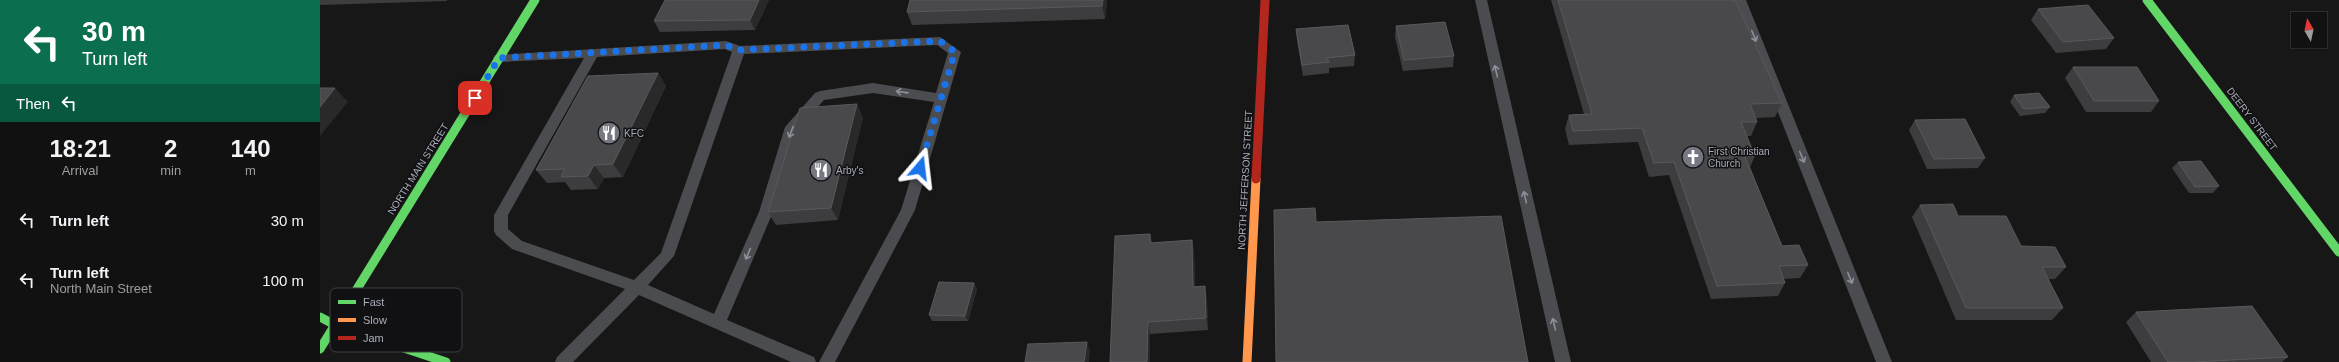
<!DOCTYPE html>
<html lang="en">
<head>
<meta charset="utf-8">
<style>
	:root { --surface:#111; --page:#1e1f1f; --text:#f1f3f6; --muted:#9c9d9f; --line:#303131 }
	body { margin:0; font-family:Helvetica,sans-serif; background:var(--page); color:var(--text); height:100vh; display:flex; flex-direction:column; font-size:15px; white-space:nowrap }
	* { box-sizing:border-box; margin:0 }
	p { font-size:13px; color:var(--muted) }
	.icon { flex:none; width:22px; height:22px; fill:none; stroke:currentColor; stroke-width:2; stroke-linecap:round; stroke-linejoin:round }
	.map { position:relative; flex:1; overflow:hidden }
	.details { display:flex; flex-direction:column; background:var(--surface); width:320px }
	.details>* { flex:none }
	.guide { background:#0b6e4f; color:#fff; overflow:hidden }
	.needle { width:26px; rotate:351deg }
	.tools { position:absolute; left:1971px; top:12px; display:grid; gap:8px }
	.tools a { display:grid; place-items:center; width:36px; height:36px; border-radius:0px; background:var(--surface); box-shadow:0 1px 3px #0004,0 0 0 1px var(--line); font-size:20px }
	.pin { position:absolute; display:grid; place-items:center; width:34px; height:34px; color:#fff; margin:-17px; border-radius:8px; box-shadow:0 2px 6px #0006 }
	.me { position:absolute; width:44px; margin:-22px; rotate:17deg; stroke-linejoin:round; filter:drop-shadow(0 0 3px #0008) }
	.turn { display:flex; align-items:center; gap:14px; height:84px; padding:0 16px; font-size:18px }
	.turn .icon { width:52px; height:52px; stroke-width:2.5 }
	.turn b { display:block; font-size:28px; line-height:34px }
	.then { display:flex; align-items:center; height:38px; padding:0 16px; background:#0003; gap:8px; font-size:15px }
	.eta { display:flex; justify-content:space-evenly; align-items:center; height:68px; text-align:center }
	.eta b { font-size:24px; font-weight:700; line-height:28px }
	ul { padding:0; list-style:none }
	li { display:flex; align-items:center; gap:12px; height:60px; padding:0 16px }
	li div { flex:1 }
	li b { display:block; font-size:15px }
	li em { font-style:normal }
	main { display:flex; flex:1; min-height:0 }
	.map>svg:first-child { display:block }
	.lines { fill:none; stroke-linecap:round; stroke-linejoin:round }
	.lane { fill:#4b4c50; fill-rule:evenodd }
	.fast { stroke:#63d668; stroke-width:9 }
	.slow { stroke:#ff974d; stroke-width:9 }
	.jam { stroke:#b3261e; stroke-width:9 }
	.wall { fill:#3d3d3f }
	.shaded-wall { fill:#29292a }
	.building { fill:#49494c; stroke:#58595d }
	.oneway { stroke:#8c9099 }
	.route { stroke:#1a73e8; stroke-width:7; stroke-dasharray:0 12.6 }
	.labels { text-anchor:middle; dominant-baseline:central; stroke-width:3; stroke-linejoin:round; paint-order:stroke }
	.street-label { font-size:10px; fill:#a8adb8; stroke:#111113 }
	.poi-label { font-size:10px; fill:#a8adb8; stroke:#111113; text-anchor:start }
	.key { fill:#111113; stroke:#3e4045; stroke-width:1 }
	.key-label { font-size:11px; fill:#a8adb8 }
</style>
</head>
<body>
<main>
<section class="details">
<div class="guide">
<div class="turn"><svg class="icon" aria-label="left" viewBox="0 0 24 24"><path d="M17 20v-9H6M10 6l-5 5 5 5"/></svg><div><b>30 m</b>Turn left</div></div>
<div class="then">Then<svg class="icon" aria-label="left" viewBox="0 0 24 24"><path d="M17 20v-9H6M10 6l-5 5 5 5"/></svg></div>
</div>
<div class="eta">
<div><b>18:21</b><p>Arrival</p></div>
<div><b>2</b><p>min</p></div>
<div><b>140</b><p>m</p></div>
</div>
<ul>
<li><svg class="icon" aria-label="left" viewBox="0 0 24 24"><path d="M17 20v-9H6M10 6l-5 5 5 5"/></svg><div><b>Turn left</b></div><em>30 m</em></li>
<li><svg class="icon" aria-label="left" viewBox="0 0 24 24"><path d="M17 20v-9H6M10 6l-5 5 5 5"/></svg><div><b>Turn left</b><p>North Main Street</p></div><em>100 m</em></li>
</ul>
</section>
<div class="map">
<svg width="2019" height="362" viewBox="0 0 2019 362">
	<rect width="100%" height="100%" fill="#171717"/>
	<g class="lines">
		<!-- lane -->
		<path class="lane" d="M 1155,0 L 1167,0 L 1251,362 L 1235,362 Z
			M 1414,0 L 1426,0 L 1572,362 L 1556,362 Z
			M 620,37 L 641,52 L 595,210 L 515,362 L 499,362 L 581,210 L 614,102 L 553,93 L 504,100 L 478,129 L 453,212 L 407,320 L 494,357 L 496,362 L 471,362 L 319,295 L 253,362 L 235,362 L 237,357 L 305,289 L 192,249 L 176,235 L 174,231 L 174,215 L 264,58 L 179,62 L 175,61 L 173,58 L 175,55 L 406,41 L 420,46 ZM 617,45 L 628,53 L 616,93 L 553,83 L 500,91 L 495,93 L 465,127 L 439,212 L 394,314 L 328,285 L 354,256 L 424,54 ZM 405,49 L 412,52 L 341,253 L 314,280 L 202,241 L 188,229 L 188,215 L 277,57 Z"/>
		<!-- fast -->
		<path class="fast" d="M 1827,0 L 2019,252
			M 0,317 L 15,325 L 126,362
			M 0,349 L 215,0"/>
		<!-- slow -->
		<path class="slow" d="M 927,362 L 936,179"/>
		<!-- jam -->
		<path class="jam" d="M 936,179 L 945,0"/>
	</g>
	<!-- wall -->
	<path class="wall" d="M 0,0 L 127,0 L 127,1 L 0,5 Z
		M 449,0 L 435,30 L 340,32 L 334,21 Z
		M 590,0 L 787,0 L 785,19 L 592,25 L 587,12 Z
		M 1231,0 L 1415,0 L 1462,103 L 1455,117 L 1436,118 L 1437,122 L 1431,136 L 1426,136 L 1435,156 L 1430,167 L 1462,246 L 1488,265 L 1480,278 L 1464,279 L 1465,283 L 1458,296 L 1391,299 L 1349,175 L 1329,177 L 1318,142 L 1249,145 L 1245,129 L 1249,115 L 1264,114 Z
		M 1718,9 L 1794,38 L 1786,49 L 1736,53 L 1711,20 Z
		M 1076,26 L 1134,56 L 1133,67 L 1083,71 L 1075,37 Z
		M 976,29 L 1035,55 L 1034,66 L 1009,68 L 1009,73 L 983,76 L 977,40 Z
		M 1753,67 L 1839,101 L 1831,112 L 1766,112 L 1745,78 Z
		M 338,73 L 346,86 L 303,177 L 284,178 L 278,189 L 251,190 L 245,182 L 227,183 L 216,170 Z
		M 1694,95 L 1730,107 L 1725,113 L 1700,116 L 1690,102 Z
		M 543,117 L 518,220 L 456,225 L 448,212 Z
		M 1595,120 L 1665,158 L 1658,168 L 1607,169 L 1589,130 Z
		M 1858,162 L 1899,186 L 1893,193 L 1869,193 L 1852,168 Z
		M 1600,205 L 1638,216 L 1701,246 L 1746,267 L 1735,279 L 1728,279 L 1743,308 L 1732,320 L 1636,320 L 1592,217 Z
		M 830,234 L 832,243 L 872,240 L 874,252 L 875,286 L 887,298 L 888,330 L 830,334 L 790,362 Z
		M 654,283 L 657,289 L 648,321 L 612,321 L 609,315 Z
		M 1816,312 L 1968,357 L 1962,362 L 1831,362 L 1806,322 Z"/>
	<!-- shaded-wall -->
	<path class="shaded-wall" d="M 439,0 L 449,0 L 435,30 L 430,20 Z
		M 783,0 L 787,0 L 785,19 L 782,6 Z
		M 338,73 L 346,86 L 303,177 L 293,164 Z
		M 15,88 L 28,102 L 0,136 L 0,107 Z
		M 537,104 L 543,117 L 518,220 L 511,208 Z
		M 274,165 L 284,178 L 278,189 L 268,176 Z
		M 872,240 L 874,252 L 875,299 L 873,287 Z
		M 654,283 L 657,289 L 648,321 L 645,316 Z
		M 885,286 L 887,298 L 888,330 L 886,318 Z
		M 828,322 L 830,334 L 830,362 L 827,362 Z
		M 767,342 L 770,351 L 769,362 L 764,362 Z"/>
	<!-- building -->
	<path class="building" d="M 345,0 L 439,0 L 430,20 L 334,21 Z
		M 590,0 L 783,0 L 782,6 L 587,12 Z
		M 1238,0 L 1415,0 L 1462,103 L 1430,104 L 1437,122 L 1421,122 L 1435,156 L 1425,157 L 1462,246 L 1479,245 L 1488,265 L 1459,266 L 1465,283 L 1397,286 L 1354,162 L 1334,163 L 1322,128 L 1253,131 L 1249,115 L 1272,114 Z
		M 1768,5 L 1794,38 L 1743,42 L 1718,9 Z
		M 1125,22 L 1134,56 L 1084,60 L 1076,26 Z
		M 1028,25 L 1035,55 L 1007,58 L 1009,62 L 982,65 L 976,29 Z
		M 1753,67 L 1817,67 L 1839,101 L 1774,101 Z
		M 338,73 L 293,164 L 274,165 L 268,176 L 241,177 L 245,169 L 216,170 L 268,76 Z
		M 0,88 L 15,88 L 0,107 Z
		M 1719,93 L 1730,107 L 1704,109 L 1694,95 Z
		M 537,104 L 511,208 L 448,212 L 480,108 Z
		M 1645,119 L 1665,158 L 1614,159 L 1595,120 Z
		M 1881,161 L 1899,186 L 1875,187 L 1858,162 Z
		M 1633,204 L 1638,216 L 1686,216 L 1701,246 L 1735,247 L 1746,267 L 1722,267 L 1743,308 L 1646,308 L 1600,205 Z
		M 995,208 L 996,222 L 1181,216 L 1208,362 L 956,362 L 954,210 Z
		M 830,234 L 830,243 L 872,240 L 873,287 L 885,286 L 886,318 L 828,322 L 827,362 L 790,362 L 795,236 Z
		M 619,282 L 654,283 L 645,316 L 609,315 Z
		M 1932,306 L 1968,357 L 1873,362 L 1848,362 L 1816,312 Z
		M 767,342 L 764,362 L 705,362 L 708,344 Z"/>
	<!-- one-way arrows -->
	<defs><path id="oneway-shaft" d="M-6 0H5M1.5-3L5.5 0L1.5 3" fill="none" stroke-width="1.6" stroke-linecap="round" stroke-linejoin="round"/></defs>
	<g class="oneway">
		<use href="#oneway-shaft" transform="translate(1434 36) rotate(68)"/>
		<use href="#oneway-shaft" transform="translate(1176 71) rotate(-103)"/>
		<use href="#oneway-shaft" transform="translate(582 92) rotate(-172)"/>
		<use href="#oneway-shaft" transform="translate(471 132) rotate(111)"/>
		<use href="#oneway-shaft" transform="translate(1482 157) rotate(68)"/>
		<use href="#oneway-shaft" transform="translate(1205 197) rotate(-103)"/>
		<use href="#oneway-shaft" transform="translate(428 254) rotate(113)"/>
		<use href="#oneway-shaft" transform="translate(1530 278) rotate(68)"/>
		<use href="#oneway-shaft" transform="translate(1234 324) rotate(-103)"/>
	</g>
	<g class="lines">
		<!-- route -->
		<path class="route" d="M 155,98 L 179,58 L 406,45 L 419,50 L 620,41 L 635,52 L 600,168"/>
	</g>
	<!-- icons -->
	<defs>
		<g id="restaurant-disc" transform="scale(1.15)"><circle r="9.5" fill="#757880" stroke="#111113"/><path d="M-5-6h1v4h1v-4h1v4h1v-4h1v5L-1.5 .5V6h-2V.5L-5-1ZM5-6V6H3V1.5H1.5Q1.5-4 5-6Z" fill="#fff"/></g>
		<g id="church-disc" transform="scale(1.15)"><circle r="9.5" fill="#757880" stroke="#111113"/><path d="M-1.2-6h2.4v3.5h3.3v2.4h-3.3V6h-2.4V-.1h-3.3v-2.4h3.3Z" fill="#fff"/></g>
	</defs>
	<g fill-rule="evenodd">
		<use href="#restaurant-disc" x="289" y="133"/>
		<use href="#church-disc" x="1373" y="157"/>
		<use href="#restaurant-disc" x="501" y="170"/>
	</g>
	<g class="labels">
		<!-- street labels -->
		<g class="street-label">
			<text transform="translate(1932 119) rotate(53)">DEERY STREET</text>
			<text transform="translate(98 169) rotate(-58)">NORTH MAIN STREET</text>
			<text transform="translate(925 180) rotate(-87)">NORTH JEFFERSON STREET</text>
		</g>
		<!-- poi labels -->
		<g class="poi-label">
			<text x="304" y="133">KFC</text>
			<text x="1388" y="151">First Christian<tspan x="1388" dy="12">Church</tspan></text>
			<text x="516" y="170">Arby's</text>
		</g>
	</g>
	<!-- legend -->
	<rect x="10" y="288" width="132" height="64" rx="6" class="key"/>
	<rect x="18" y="300" width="18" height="4" fill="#63d668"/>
	<rect x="18" y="318" width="18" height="4" fill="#ff974d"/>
	<rect x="18" y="336" width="18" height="4" fill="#b3261e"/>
	<g class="key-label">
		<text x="43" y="306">Fast</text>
		<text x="43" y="324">Slow</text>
		<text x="43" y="342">Jam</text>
	</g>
</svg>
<div class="tools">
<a><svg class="needle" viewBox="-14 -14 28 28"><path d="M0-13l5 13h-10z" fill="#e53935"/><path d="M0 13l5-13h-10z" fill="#9c9d9f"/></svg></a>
</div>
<div class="pin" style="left:155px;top:98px;background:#d93025"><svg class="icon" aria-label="arrive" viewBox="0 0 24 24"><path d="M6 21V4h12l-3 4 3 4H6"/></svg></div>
<svg class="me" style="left:600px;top:168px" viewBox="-20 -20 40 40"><path d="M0-17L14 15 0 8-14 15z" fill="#1a73e8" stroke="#fff" stroke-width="4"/></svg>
</div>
</main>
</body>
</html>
